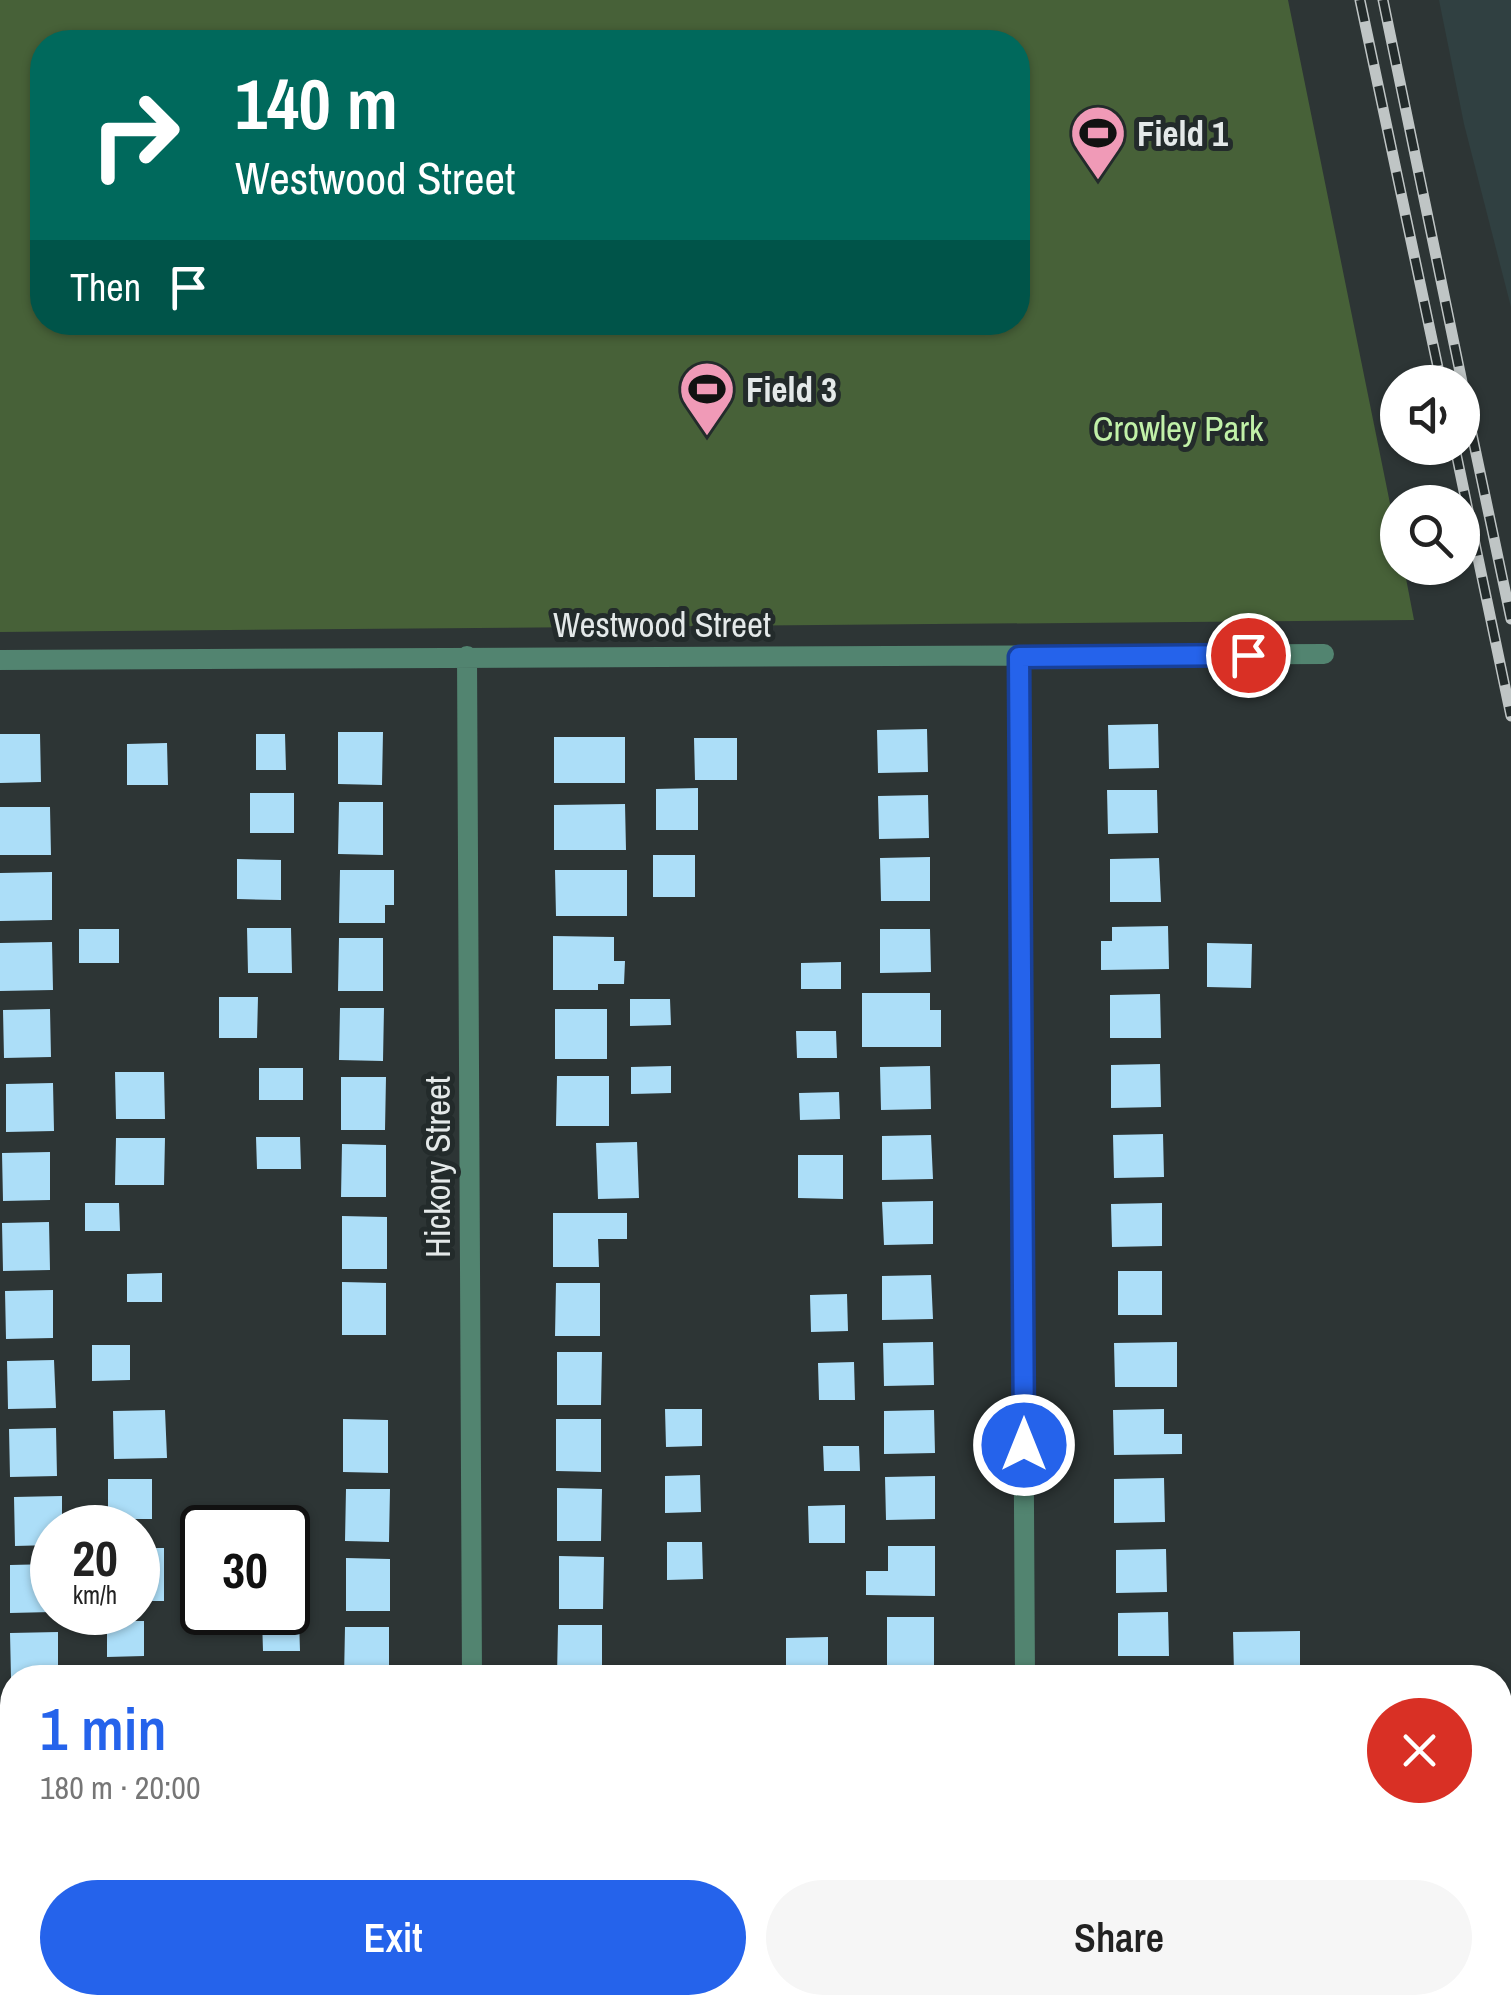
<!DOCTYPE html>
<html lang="en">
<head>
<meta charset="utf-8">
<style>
	:root { --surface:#fff; --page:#f6f6f6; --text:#222; --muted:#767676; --accent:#2563eb }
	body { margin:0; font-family:"Archivo Narrow",sans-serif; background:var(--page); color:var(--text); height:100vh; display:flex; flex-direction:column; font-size:38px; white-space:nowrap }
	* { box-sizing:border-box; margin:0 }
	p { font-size:32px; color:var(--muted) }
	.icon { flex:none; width:55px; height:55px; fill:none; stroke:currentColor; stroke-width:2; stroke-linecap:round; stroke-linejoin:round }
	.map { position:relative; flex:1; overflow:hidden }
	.details { position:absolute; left:0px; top:1665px; width:1512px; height:350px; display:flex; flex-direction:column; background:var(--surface); border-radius:40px 40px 0 0; box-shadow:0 2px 8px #0004 }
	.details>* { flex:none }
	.banner { position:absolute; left:30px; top:30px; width:1000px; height:305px; border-radius:40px; box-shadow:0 2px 8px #0004; background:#00695c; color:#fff; overflow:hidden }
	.fabs { position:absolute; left:1380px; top:365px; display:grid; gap:20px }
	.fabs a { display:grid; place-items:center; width:100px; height:100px; border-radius:50%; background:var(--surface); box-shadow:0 2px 8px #0004; font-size:50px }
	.speed { position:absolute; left:30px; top:1505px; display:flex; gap:20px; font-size:50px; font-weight:700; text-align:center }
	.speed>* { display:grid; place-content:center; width:130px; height:130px; border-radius:50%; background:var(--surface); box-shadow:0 2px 8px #0004; line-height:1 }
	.speed small { font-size:25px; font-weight:400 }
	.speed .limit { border:5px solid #111; border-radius:15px; background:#fff; color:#111 }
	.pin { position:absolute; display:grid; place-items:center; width:85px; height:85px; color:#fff; margin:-42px; border:5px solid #fff; border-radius:50%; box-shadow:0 2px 10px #0007 }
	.me { position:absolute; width:110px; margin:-55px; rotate:0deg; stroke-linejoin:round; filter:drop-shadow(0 0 8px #0008) }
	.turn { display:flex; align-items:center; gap:35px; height:210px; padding:0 40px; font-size:45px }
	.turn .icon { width:130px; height:130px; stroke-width:2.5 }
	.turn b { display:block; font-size:70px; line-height:85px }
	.then { display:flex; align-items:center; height:95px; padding:0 40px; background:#0003; gap:20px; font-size:38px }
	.round { display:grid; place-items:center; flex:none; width:105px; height:105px; border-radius:52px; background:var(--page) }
	.overview { display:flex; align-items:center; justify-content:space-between; height:170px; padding:0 40px }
	h1 { font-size:60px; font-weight:600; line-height:75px; color:var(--accent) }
	.action { display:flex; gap:20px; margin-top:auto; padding:20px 40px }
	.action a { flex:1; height:115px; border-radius:60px; background:var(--accent); color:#fff; font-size:40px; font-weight:600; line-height:115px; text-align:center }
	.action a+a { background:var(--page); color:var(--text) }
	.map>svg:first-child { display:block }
	.built { fill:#304041 }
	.green { fill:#476138; fill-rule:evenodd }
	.building { fill:#acdef8 }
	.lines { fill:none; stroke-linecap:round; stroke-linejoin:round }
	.minor { stroke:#528470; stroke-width:20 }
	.rail-casing { stroke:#bfc5c5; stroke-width:11 }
	.rail { stroke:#232b2b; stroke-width:8; stroke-dasharray:22; stroke-linecap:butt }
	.route-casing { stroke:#184099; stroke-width:25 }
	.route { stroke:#2563eb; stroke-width:18 }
	.labels { text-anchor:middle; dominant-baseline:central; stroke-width:10; stroke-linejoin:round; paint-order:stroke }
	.poi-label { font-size:35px; font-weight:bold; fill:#e4e9e9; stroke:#232b2b; text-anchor:start }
	.park-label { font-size:35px; fill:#c1f1a8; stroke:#232b2b }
	.street-label { font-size:35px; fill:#e4e9e9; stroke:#232b2b }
</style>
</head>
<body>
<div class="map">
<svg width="1511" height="2015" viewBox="0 0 1511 2015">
	<rect width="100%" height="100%" fill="#2d3535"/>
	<!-- built -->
	<path class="built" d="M 1439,0 L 1511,0 L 1511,307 L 1464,124 Z"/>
	<!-- green -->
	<path class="green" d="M 0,0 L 1288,0 L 1397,538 L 1398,568 L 1404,568 L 1414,620 L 0,632 ZM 42,42 L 1018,42 L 1018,322 L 42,322 Z"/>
	<!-- building -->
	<path class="building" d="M 1158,724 L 1159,768 L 1109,769 L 1108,725 Z
		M 927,729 L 928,772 L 878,773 L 877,730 Z
		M 338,732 L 383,732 L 382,785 L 338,784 Z
		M 0,734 L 40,734 L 41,782 L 0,783 Z
		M 256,734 L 285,734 L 286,770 L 256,770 Z
		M 554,737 L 625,737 L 625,783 L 554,783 Z
		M 694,738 L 737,738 L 737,780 L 695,780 Z
		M 167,743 L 168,785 L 127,785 L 127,744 Z
		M 698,788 L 698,830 L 656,830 L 656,789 Z
		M 1107,790 L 1157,790 L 1158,833 L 1108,834 Z
		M 250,793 L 294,793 L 294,833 L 250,833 Z
		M 928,795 L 929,838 L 879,839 L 878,796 Z
		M 339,802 L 383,802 L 383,855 L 338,854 Z
		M 625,804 L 626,850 L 554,850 L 554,805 Z
		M 0,807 L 50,807 L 51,855 L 0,855 Z
		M 653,855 L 695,855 L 695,897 L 653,897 Z
		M 930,857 L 930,901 L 881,901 L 880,858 Z
		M 1159,858 L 1161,902 L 1110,902 L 1110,859 Z
		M 237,859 L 281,860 L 281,900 L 237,899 Z
		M 340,870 L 394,870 L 394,905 L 385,905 L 385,923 L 339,923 Z
		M 555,870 L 627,870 L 627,916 L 556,916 Z
		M 52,872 L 52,920 L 0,921 L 0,873 Z
		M 1168,926 L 1169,969 L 1101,970 L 1101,941 L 1112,941 L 1112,927 Z
		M 247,928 L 291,928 L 292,973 L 248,973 Z
		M 79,929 L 119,929 L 119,963 L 79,963 Z
		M 880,929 L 930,929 L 931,972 L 880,973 Z
		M 553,936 L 614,937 L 614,961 L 625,961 L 624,984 L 598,984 L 598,990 L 553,990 Z
		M 339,938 L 383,938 L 383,991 L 338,991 Z
		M 52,942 L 53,990 L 0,991 L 0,943 Z
		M 1207,943 L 1252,944 L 1251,988 L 1207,987 Z
		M 841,962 L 841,989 L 801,989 L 801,963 Z
		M 862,993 L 930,993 L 930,1010 L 941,1010 L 941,1047 L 862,1047 Z
		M 1160,994 L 1161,1038 L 1110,1038 L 1110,995 Z
		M 219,997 L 258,997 L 257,1038 L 219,1038 Z
		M 630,999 L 670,999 L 671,1025 L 630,1026 Z
		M 340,1008 L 384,1008 L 383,1061 L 339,1060 Z
		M 50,1009 L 51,1057 L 4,1058 L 3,1010 Z
		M 555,1009 L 607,1009 L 607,1059 L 555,1059 Z
		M 796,1031 L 836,1031 L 837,1058 L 797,1058 Z
		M 1160,1064 L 1161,1107 L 1111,1108 L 1111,1065 Z
		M 671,1066 L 671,1093 L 631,1094 L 631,1067 Z
		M 930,1066 L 931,1109 L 881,1110 L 880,1067 Z
		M 259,1068 L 303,1068 L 303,1100 L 259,1100 Z
		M 115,1072 L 164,1072 L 165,1119 L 116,1119 Z
		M 557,1076 L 609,1076 L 609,1126 L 556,1126 Z
		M 341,1077 L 386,1077 L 385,1130 L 341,1130 Z
		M 53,1083 L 54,1131 L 6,1132 L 6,1084 Z
		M 839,1092 L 840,1119 L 800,1120 L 799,1093 Z
		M 1163,1134 L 1164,1177 L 1114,1178 L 1113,1135 Z
		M 931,1135 L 933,1179 L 882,1180 L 882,1136 Z
		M 256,1137 L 300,1137 L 301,1169 L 257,1169 Z
		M 116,1138 L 165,1138 L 164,1185 L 115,1185 Z
		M 637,1142 L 639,1198 L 598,1199 L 596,1143 Z
		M 342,1144 L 386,1145 L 386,1197 L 341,1197 Z
		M 50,1152 L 50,1200 L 3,1201 L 2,1153 Z
		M 798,1155 L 843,1155 L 843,1199 L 798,1198 Z
		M 933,1201 L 933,1244 L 884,1245 L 882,1202 Z
		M 85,1203 L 119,1203 L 120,1231 L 85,1231 Z
		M 1162,1203 L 1162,1246 L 1112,1247 L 1111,1204 Z
		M 553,1213 L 627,1213 L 627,1239 L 598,1239 L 599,1267 L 553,1267 Z
		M 342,1216 L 387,1217 L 387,1269 L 342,1269 Z
		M 49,1222 L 50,1270 L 3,1271 L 2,1223 Z
		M 1118,1271 L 1162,1271 L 1162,1315 L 1118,1315 Z
		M 162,1273 L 162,1302 L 127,1302 L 127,1274 Z
		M 931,1275 L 933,1319 L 882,1320 L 882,1276 Z
		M 342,1282 L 386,1283 L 386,1335 L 342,1335 Z
		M 556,1283 L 600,1283 L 600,1336 L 555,1336 Z
		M 53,1290 L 53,1338 L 6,1339 L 5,1291 Z
		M 847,1294 L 848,1331 L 811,1332 L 810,1295 Z
		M 933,1342 L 934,1385 L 884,1386 L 883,1343 Z
		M 1177,1342 L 1177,1387 L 1115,1387 L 1114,1343 Z
		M 92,1345 L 130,1345 L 130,1380 L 92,1381 Z
		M 557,1352 L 602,1352 L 601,1405 L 557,1405 Z
		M 54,1360 L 56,1408 L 8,1409 L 7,1361 Z
		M 854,1362 L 855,1400 L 819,1400 L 818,1363 Z
		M 665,1409 L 702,1409 L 702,1446 L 666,1447 Z
		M 1164,1409 L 1164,1434 L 1182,1434 L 1182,1454 L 1114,1455 L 1113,1410 Z
		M 165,1410 L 167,1458 L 114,1459 L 113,1411 Z
		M 934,1410 L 935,1453 L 884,1454 L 884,1411 Z
		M 343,1419 L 388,1420 L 388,1473 L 343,1472 Z
		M 556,1419 L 601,1419 L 601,1472 L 556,1471 Z
		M 56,1428 L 57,1476 L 10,1477 L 9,1429 Z
		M 823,1446 L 859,1446 L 860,1471 L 824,1471 Z
		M 700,1475 L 701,1512 L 665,1513 L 665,1476 Z
		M 935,1476 L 935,1519 L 886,1520 L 885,1477 Z
		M 1164,1478 L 1165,1522 L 1114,1523 L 1114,1479 Z
		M 108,1479 L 152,1479 L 152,1519 L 108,1519 Z
		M 557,1488 L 602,1489 L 601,1541 L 557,1541 Z
		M 346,1489 L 390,1489 L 389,1542 L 345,1541 Z
		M 62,1496 L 62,1528 L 52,1528 L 52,1545 L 15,1546 L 14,1497 Z
		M 845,1505 L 845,1543 L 809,1543 L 808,1506 Z
		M 667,1542 L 702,1542 L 703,1579 L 667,1580 Z
		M 888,1546 L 935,1546 L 935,1596 L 866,1595 L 866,1571 L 888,1571 Z
		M 138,1548 L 164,1548 L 164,1601 L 138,1601 Z
		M 1166,1549 L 1167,1592 L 1116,1593 L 1116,1550 Z
		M 559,1556 L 604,1557 L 603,1609 L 559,1609 Z
		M 346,1558 L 390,1559 L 390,1611 L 346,1611 Z
		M 52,1564 L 52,1612 L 10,1613 L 10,1565 Z
		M 1168,1612 L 1169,1656 L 1118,1656 L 1118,1613 Z
		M 887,1617 L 934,1617 L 934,1667 L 887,1666 Z
		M 262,1619 L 299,1619 L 300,1651 L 263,1651 Z
		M 107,1621 L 144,1621 L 144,1656 L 107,1657 Z
		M 558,1625 L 602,1625 L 602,1678 L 557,1677 Z
		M 345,1627 L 389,1627 L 389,1678 L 344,1678 Z
		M 1300,1631 L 1300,1673 L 1234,1673 L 1233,1632 Z
		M 58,1632 L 58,1678 L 11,1678 L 10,1633 Z
		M 828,1637 L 828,1677 L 786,1678 L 786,1638 Z
		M 12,2002 L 83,2002 L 84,2015 L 12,2015 Z
		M 348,2002 L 392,2002 L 392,2015 L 348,2015 Z
		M 564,2002 L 608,2002 L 608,2015 L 564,2015 Z
		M 768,2002 L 804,2002 L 804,2015 L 768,2015 Z
		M 889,2002 L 939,2002 L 939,2008 L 889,2009 Z
		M 1206,2002 L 1241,2002 L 1241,2015 L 1206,2015 Z
		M 1316,2002 L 1358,2002 L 1358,2015 L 1316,2015 Z"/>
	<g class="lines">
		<!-- minor -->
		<path class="minor" d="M 467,656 L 472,1678
			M 1019,657 L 1025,1678
			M 0,660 L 1324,654
			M 474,2002 L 474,2015
			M 1027,2002 L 1027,2015"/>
		<!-- rail casing -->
		<g class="rail-casing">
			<path id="rail" d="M 1360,0 L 1441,382
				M 1383,0 L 1462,382
				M 1462,387 L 1511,619
				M 1455,448 L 1511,716"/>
		</g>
		<!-- rail -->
		<use href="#rail" class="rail"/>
	</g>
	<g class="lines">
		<!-- route casing -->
		<g class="route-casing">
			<path id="route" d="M 1024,1445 L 1019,657 L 1248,655"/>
		</g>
		<!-- route -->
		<use href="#route" class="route"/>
	</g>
	<!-- icons -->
	<defs>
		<g id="stadium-pin" transform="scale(2.875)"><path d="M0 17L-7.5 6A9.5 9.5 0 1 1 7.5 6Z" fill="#f09ab7" stroke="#232b2b"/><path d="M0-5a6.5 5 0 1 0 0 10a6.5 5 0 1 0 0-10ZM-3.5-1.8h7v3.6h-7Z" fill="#111"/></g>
	</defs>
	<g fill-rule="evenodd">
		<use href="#stadium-pin" x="1098" y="133"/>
		<use href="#stadium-pin" x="707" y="389"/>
	</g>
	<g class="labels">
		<!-- poi labels -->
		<g class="poi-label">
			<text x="1137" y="133">Field 1</text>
			<text x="746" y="389">Field 3</text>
		</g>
		<!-- park labels -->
		<g class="park-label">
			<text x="1178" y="428">Crowley Park</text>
		</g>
		<!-- street labels -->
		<g class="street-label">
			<text x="662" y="624">Westwood Street</text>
			<text transform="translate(437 1167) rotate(-90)">Hickory Street</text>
		</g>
	</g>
</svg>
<div class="fabs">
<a><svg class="icon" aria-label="sound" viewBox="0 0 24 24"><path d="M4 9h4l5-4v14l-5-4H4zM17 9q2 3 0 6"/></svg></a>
<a><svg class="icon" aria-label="search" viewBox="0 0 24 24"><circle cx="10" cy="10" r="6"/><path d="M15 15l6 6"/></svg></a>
</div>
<div class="speed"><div>20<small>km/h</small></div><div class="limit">30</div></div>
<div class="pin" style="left:1248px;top:655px;background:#d93025"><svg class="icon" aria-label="arrive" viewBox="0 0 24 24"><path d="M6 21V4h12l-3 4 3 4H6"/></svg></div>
<svg class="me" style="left:1024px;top:1445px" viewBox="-20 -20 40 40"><circle r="17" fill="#2563eb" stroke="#fff" stroke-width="3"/><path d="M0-11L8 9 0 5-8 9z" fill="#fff"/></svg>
<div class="banner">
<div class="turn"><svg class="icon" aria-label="right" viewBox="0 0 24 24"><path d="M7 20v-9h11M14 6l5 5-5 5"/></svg><div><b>140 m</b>Westwood Street</div></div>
<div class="then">Then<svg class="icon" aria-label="arrive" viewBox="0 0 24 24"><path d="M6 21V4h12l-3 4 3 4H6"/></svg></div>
</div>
<section class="details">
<div class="overview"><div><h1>1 min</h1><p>180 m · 20:00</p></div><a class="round" style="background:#d93025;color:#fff"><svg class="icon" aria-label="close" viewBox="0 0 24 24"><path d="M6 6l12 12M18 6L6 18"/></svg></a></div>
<div class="action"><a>Exit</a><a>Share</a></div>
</section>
</div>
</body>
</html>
